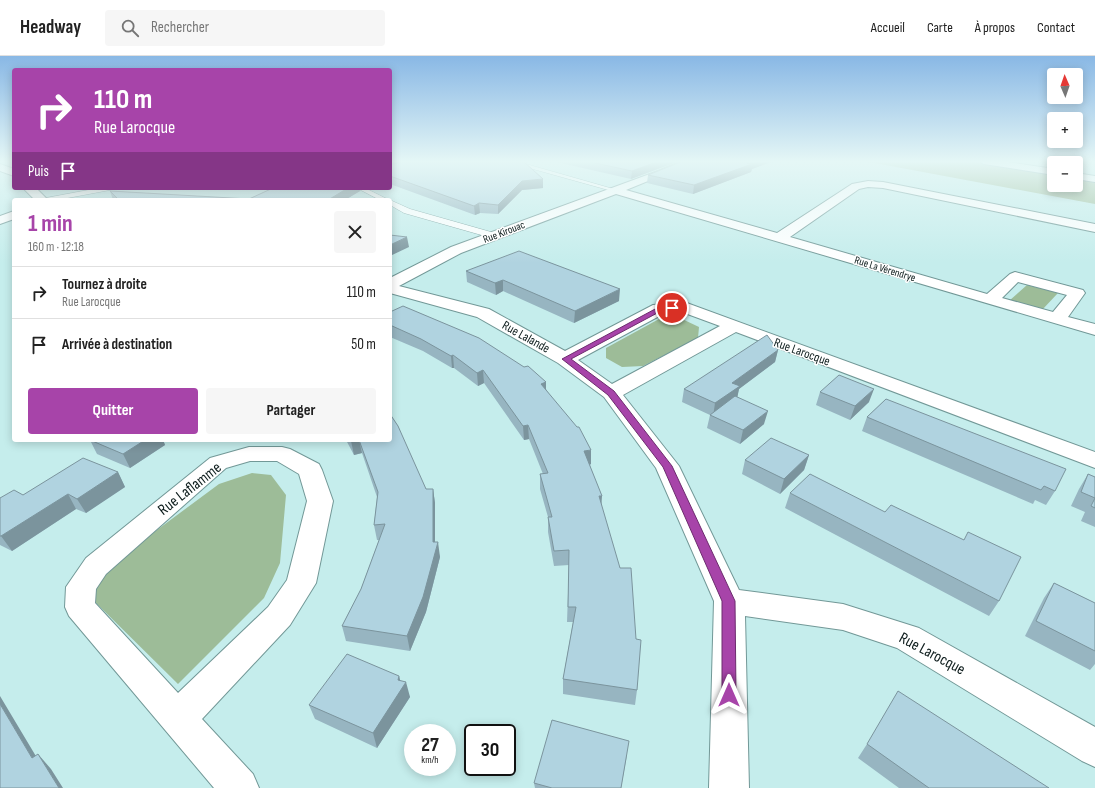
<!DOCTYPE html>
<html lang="fr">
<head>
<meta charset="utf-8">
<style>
	:root { --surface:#fff; --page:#f6f6f6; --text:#222; --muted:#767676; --line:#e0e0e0; --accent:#a744a9 }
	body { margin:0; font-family:"Sofia Sans Condensed",sans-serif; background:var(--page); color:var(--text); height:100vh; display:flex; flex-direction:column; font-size:15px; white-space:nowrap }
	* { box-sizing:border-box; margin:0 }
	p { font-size:13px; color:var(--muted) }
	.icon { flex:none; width:22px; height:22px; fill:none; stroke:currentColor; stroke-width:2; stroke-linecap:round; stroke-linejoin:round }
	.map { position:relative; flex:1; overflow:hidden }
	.drawer { position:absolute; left:12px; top:142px; width:380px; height:244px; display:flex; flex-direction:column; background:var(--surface); border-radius:4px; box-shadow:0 2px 10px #0003 }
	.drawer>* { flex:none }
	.banner { position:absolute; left:12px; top:12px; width:380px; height:122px; border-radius:4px; box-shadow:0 2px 10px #0003; background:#a744a9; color:#fff; overflow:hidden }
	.needle { width:26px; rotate:358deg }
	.fabs { position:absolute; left:1047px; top:12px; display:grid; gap:8px }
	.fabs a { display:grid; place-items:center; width:36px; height:36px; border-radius:4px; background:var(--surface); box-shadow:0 2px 10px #0003; font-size:20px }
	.speed { position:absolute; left:404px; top:668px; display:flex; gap:8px; font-size:20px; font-weight:700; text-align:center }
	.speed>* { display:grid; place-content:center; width:52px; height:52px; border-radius:50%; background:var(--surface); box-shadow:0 2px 10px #0003; line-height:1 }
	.speed small { font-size:10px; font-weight:400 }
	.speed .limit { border:2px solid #111; border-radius:6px; background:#fff; color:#111 }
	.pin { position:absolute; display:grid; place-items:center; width:34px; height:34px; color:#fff; margin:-17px; border:2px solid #fff; border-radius:50%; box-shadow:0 1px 4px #0007 }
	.me { position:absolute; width:44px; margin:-22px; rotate:0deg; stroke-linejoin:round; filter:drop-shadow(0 0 3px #0008) }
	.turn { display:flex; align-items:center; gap:14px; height:84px; padding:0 16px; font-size:18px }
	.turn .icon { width:52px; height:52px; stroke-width:2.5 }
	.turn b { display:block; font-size:28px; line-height:34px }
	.then { display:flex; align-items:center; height:38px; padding:0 16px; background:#0003; gap:8px; font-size:15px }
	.round { display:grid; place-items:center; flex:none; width:42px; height:42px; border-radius:4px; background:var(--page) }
	.head { display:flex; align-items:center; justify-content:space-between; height:68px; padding:0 16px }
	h1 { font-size:24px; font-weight:700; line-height:30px; color:var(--accent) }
	.cta { display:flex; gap:8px; margin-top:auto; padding:8px 16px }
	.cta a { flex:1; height:46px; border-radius:4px; background:var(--accent); color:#fff; font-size:16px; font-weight:700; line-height:46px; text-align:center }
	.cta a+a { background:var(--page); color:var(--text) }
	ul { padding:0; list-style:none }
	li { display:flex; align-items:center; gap:12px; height:52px; padding:0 16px; border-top:1px solid var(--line) }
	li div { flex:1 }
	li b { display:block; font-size:15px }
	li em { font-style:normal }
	header { display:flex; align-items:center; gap:24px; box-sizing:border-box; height:56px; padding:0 20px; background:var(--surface); border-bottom:1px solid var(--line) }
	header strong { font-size:19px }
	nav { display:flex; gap:22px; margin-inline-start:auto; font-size:14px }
	.search { width:280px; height:36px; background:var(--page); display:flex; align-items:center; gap:10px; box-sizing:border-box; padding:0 14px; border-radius:4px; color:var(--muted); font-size:15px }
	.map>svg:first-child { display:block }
	.green { fill:#9dbc98 }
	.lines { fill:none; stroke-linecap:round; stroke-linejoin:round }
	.service-casing { stroke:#729897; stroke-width:1 }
	.minor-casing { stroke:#729897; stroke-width:2 }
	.tertiary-casing { stroke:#729897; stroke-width:2 }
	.service { fill:#fff; fill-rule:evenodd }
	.minor { fill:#fff; fill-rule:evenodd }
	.tertiary { fill:#fff; fill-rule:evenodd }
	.wall { fill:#97b5c1 }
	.shaded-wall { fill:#7b949d }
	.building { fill:#b0d3e0; stroke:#7b949d }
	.route { fill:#a744a9; stroke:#6d2c6e }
	.labels { text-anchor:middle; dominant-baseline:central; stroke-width:3; stroke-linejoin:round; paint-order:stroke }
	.far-street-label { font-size:11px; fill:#0d1c1c; stroke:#fff }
	.street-label { font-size:13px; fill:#0d1c1c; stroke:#fff }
	.near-street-label { font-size:16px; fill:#0d1c1c; stroke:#fff }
</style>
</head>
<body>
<header>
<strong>Headway</strong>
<div class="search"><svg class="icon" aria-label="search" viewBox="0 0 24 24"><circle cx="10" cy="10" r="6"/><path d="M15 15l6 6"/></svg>Rechercher</div>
<nav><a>Accueil</a><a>Carte</a><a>À propos</a><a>Contact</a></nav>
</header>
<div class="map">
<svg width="1095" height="732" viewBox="0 0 1095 732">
	<rect width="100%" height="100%" fill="#c5edec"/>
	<!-- green -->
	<path class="green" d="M 864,105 L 979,105 L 1054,117 L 1054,129 L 1076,129 L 1076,121 L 1095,124 L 1095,148 Z
		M 1027,229 L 1058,237 L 1042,254 L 1009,245 Z
		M 680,262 L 699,271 L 698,282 L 643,310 L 622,311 L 606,302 L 606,292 L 659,263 Z
		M 252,417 L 271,419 L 286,439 L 280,507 L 264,542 L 178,628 L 94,545 L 92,530 L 107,511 L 219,428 Z"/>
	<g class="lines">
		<!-- service casing -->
		<g class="service-casing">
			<path id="service" d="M 515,106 L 519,106 L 617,134 L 612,135 L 515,108 Z
				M 99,132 L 113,132 L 110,134 L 57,144 L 43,144 L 46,142 Z
				M 357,132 L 365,132 L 389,144 L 380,144 Z
				M 390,144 L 410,153 L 498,178 L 499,180 L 498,182 L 492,182 L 404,157 L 390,149 Z"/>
		</g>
		<!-- minor casing -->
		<g class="minor-casing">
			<path id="minor" d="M 682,105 L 694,105 L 692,107 L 626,134 L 777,177 L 852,128 L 868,125 L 883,126 L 1095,168 L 1095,176 L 883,132 L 868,131 L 859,133 L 790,181 L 987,238 L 1010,218 L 1015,216 L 1083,234 L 1085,237 L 1068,261 L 1095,268 L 1095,279 L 616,138 L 461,197 L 399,230 L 489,253 L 565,295 L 653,249 L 684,246 L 1095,396 L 1095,412 L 736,276 L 623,339 L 679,410 L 739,534 L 843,548 L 919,572 L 1095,671 L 1095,711 L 1082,705 L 897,592 L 843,574 L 745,560 L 749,732 L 709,732 L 714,545 L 656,412 L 604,341 L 558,307 L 477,261 L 390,237 L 390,222 L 451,191 L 658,115 ZM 1018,226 L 1067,239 L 1053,256 L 1002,242 ZM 682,256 L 720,270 L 612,328 L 578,304 L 663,258 Z
				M 0,108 L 14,113 L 14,120 L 0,115 Z
				M 23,132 L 36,132 L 48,144 L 35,144 Z
				M 14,155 L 14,163 L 0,168 L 0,160 Z
				M 249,391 L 282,391 L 290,393 L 319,408 L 322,414 L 333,445 L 316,527 L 290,569 L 202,663 L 253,718 L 259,732 L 214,732 L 69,560 L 65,551 L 66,531 L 86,502 L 210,402 ZM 250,405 L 277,405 L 299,418 L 307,445 L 287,524 L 268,551 L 178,637 L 95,547 L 96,533 L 106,518 L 226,412 Z"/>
		</g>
		<!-- tertiary casing -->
		<g class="tertiary-casing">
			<path id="tertiary" d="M 979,105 L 1001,105 L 1054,113 L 1054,119 L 984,108 Z
				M 1076,117 L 1095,120 L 1095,126 L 1076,123 Z"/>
		</g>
		<!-- service -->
		<use href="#service" class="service"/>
		<!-- minor -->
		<use href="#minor" class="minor"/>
		<!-- tertiary -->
		<use href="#tertiary" class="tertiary"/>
	</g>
	<!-- wall -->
	<path class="wall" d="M 390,105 L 523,105 L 543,123 L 543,132 L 522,134 L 498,158 L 480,157 L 475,159 L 390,128 Z
		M 552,105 L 679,105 L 631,123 Z
		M 771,106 L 752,113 L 751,116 L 693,138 L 647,127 L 648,119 Z
		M 273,132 L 359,132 L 360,135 L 345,144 L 113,144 L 110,135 L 249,143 Z
		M 466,215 L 619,245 L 574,267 L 503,235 L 496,239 L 467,226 Z
		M 390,256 L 546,326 L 546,333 L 591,408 L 590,409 L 601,448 L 637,634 L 635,649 L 563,638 L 563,623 L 573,566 L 567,566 L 569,509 L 554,510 L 548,476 L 548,461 L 540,433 L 540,418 L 543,418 L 529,383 L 524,384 L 484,327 L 478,330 L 454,312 L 452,312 L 423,295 L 390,281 Z
		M 778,294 L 775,306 L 739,333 L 737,341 L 764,368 L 740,388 L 707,372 L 710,359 L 682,346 L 684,333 Z
		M 820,336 L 869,346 L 850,364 L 816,349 Z
		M 886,343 L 1055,435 L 1046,449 L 1035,444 L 1033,448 L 862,375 L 867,361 Z
		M 90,384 L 163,384 L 165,389 L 130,412 L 97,398 Z
		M 346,384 L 390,384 L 426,433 L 433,433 L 435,447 L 435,486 L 440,501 L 426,556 L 410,595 L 346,585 L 342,570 L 361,533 L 379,484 L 377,484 L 374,469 L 377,441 L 362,397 L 354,399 Z
		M 809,399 L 804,414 L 780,438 L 742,418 L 745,404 Z
		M 118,416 L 125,431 L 86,457 L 76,453 L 12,495 L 0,489 L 0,442 L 23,439 Z
		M 1088,418 L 1095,421 L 1095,471 L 1081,465 L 1085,456 L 1071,450 L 1079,433 Z
		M 790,437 L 999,545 L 989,560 L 785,452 Z
		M 1054,527 L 1095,547 L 1095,608 L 1090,614 L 1025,580 L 1044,542 Z
		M 399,620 L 400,624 L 410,641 L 377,692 L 315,663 L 309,649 Z
		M 867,688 L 1049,732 L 899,732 L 858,702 Z
		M 627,699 L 621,732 L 535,732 L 534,727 Z"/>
	<!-- shaded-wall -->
	<path class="shaded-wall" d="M 390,105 L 402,105 L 403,109 L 390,111 Z
		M 659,105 L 679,105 L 631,123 L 632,115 Z
		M 754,105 L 771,105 L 771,106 L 752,113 L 751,116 L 693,138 L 694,129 Z
		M 543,123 L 543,132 L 522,134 L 498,158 L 498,149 L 522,125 Z
		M 348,132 L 359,132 L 360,135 L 345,144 L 328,144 Z
		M 479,147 L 480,157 L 475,159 L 474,150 Z
		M 407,181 L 409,191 L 390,200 L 390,189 Z
		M 503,224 L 503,235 L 496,239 L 495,227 Z
		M 620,233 L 619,245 L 574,267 L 575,255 Z
		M 778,294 L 775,306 L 739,333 L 737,343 L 713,361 L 715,347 L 732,327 Z
		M 453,299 L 454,312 L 452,312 L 451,300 Z
		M 483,314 L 484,327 L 478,330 L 477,317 Z
		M 546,326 L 546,339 L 541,328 Z
		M 874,333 L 869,346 L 850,364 L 855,350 Z
		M 768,355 L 764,368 L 740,388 L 743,374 Z
		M 528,369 L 529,383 L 524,384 L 523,370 Z
		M 145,384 L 163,384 L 165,389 L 130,412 L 123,398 Z
		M 355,384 L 359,384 L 362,397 L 354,399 L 351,385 Z
		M 591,394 L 591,408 L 584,410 L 584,395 Z
		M 809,399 L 804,414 L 780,438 L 784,423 Z
		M 118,416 L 125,431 L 86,457 L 77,443 Z
		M 433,433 L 435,447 L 435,497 L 438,486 L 440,501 L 426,556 L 410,595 L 407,580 L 433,486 Z
		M 68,438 L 76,453 L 12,495 L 1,480 Z
		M 599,440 L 602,440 L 601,454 Z
		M 399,620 L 402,632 L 406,626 L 410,641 L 377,692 L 373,677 L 398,624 Z
		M 0,640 L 46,717 L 32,702 L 0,648 Z
		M 38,698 L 51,713 L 63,732 L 59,732 Z"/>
	<!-- building -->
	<path class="building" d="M 405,105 L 523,105 L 543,123 L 522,125 L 498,149 L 479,147 L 474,150 L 390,120 L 390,109 Z
		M 586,105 L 659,105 L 632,115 Z
		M 683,105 L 754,105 L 747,107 L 752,108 L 694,129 L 648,119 Z
		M 273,132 L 348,132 L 328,144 L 119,144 L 110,135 L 249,143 Z
		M 390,179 L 407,181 L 390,189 Z
		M 519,195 L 620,233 L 575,255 L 503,224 L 495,227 L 466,215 Z
		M 403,250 L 479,282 L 524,311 L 528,310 L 546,326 L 541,328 L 577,371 L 579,371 L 591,394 L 584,395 L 602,440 L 599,440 L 620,512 L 631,512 L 636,583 L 641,584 L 637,634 L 563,623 L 576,551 L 568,551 L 569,494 L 554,495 L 548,461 L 552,461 L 540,418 L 548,417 L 528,369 L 523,370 L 483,314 L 477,317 L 453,299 L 451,300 L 421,283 L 390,269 L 390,256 Z
		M 767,279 L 778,294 L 732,327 L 740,330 L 715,347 L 684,333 Z
		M 839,319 L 874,333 L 855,350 L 820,336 Z
		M 735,340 L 768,355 L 743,374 L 710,359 Z
		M 886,343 L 1066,413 L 1055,435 L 1044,430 L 1041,434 L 867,361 Z
		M 390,358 L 398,370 L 426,433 L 433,433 L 433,486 L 438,486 L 423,541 L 407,580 L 342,570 L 361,533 L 385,468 L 374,469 L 378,436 L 359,384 L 390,384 Z
		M 771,382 L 809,399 L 784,423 L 745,404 Z
		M 90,384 L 145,384 L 123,398 Z
		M 83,402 L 118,416 L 77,443 L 68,438 L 1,480 L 0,480 L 0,442 L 14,434 L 23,439 Z
		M 810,418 L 885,456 L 891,449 L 964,484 L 968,476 L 1021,501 L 999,545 L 790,437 Z
		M 1088,418 L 1095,421 L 1095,442 L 1081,436 Z
		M 1095,442 L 1095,452 L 1091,450 Z
		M 1054,527 L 1095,547 L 1095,595 L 1036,565 Z
		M 347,598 L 399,620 L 398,624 L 406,626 L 373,677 L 309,649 Z
		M 898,635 L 1049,732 L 929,732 L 867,688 Z
		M 0,648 L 32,702 L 38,698 L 59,732 L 0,732 Z
		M 552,664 L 629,685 L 621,732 L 552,732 L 534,727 Z"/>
	<!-- sky -->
	<linearGradient id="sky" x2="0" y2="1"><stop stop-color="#89b8e5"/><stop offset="0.51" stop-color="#e5f7f6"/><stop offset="1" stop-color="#e5f7f6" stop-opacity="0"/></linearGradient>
	<rect width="1095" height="207" fill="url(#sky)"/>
	<!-- route -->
	<path class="route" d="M 672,250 L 675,252 L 674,254 L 661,255 L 571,303 L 614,335 L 672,410 L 735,545 L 736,639 L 734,643 L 729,645 L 724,643 L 722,639 L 722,545 L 663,411 L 608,339 L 562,303 L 657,252 Z"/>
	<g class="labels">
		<!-- far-street labels -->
		<g class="far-street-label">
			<text transform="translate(504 176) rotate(-21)">Rue Kirouac</text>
			<text transform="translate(885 213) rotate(17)">Rue La Vérendrye</text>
		</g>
		<!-- street labels -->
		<g class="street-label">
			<text transform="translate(526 281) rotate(29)">Rue Lalande</text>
			<text transform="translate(802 296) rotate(20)">Rue Larocque</text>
		</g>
		<!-- near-street labels -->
		<g class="near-street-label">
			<text transform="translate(190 433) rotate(-38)">Rue Laflamme</text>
			<text transform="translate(932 598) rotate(28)">Rue Larocque</text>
		</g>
	</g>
</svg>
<div class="fabs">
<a><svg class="needle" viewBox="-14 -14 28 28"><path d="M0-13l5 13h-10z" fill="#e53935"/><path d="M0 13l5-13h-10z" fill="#767676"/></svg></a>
<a>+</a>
<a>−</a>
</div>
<div class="speed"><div>27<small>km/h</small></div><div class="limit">30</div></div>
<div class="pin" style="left:672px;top:252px;background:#d93025"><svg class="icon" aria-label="arrive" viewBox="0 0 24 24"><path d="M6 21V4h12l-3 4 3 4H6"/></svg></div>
<svg class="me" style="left:729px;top:639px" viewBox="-20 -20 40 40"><path d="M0-17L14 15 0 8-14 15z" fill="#a744a9" stroke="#fff" stroke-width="4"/></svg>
<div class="banner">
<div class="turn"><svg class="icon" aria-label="right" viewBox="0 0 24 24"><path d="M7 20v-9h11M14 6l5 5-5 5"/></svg><div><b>110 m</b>Rue Larocque</div></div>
<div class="then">Puis<svg class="icon" aria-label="arrive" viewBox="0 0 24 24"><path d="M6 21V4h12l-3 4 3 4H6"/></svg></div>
</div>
<section class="drawer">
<div class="head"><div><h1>1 min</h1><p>160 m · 12:18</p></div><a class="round"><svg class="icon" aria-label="close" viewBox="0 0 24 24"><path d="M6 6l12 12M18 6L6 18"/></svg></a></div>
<ul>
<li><svg class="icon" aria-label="right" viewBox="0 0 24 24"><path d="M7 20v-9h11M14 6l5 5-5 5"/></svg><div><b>Tournez à droite</b><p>Rue Larocque</p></div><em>110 m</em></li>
<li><svg class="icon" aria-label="arrive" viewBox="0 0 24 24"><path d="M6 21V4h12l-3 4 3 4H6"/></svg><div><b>Arrivée à destination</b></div><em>50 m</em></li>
</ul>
<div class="cta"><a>Quitter</a><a>Partager</a></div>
</section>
</div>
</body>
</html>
